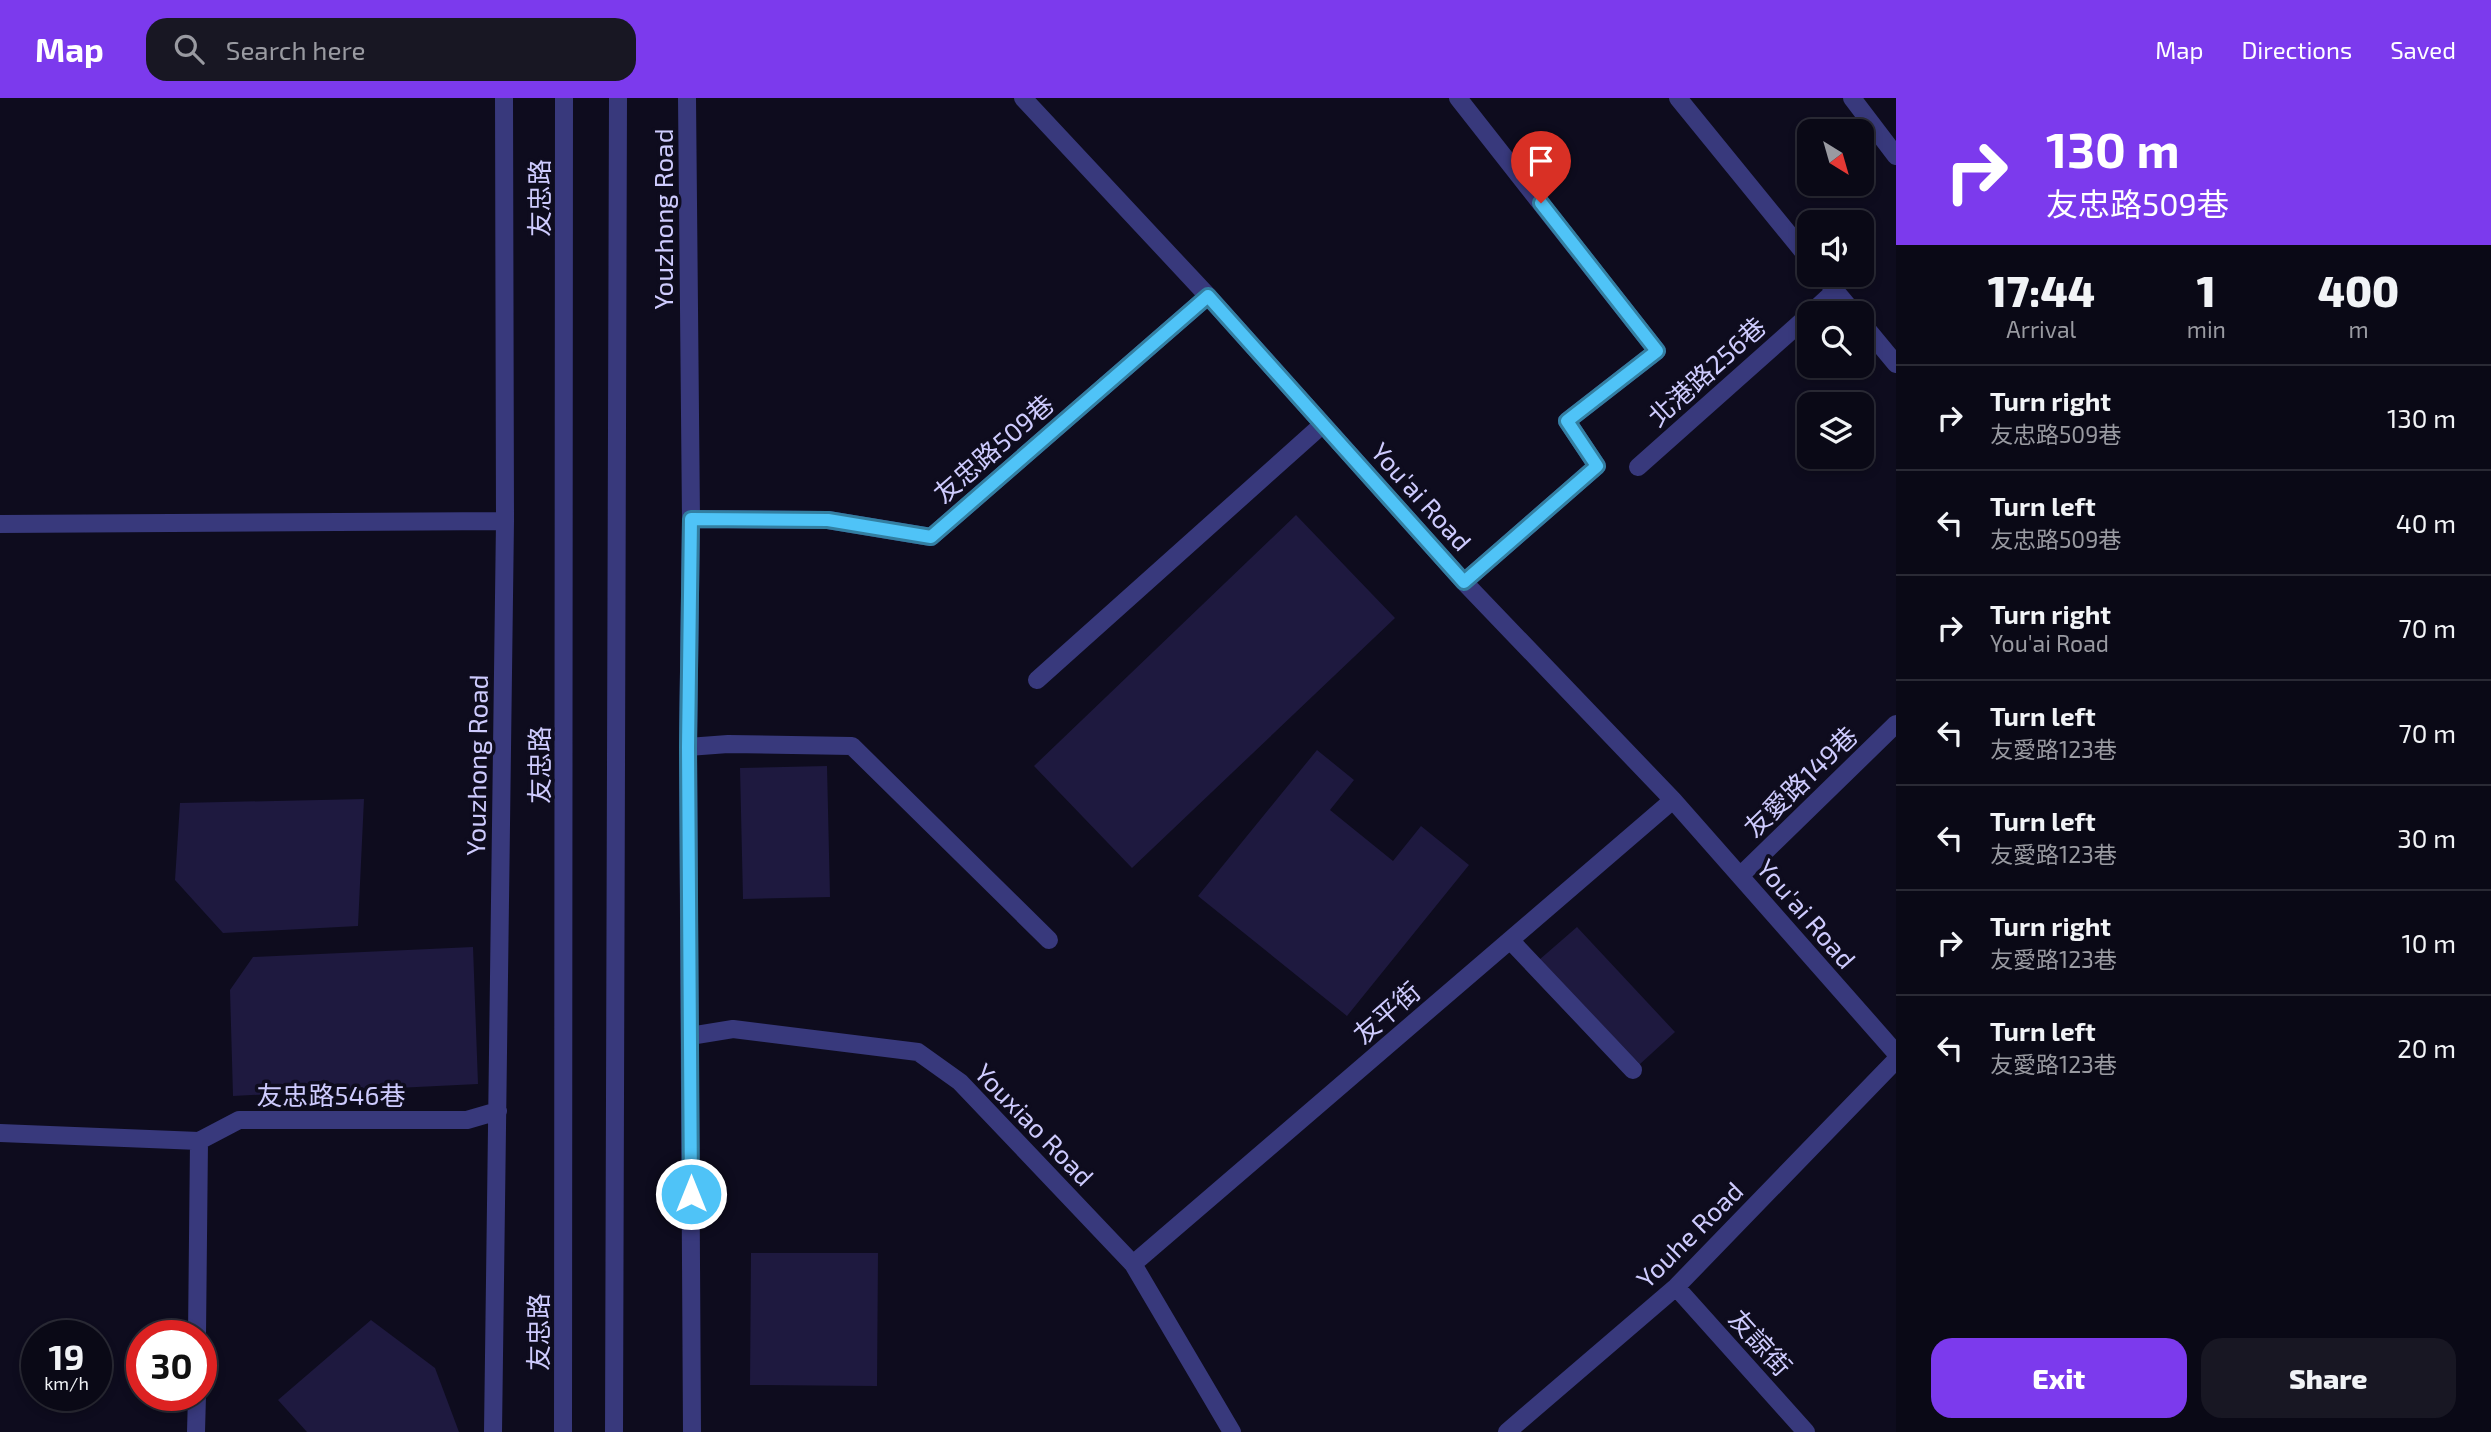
<!DOCTYPE html>
<html lang="en">
<head>
<meta charset="utf-8">
<style>
	:root { --surface:#0a0916; --page:#181723; --text:#f1f3f6; --muted:#999aa1; --line:#2a2a35; --accent:#7c3aed }
	body { margin:0; font-family:"Exo 2","Noto Sans TC",sans-serif; background:var(--page); color:var(--text); height:100vh; display:flex; flex-direction:column; font-size:26px; white-space:nowrap }
	* { box-sizing:border-box; margin:0 }
	p { font-size:23px; color:var(--muted) }
	.icon { flex:none; width:38px; height:38px; fill:none; stroke:currentColor; stroke-width:2; stroke-linecap:round; stroke-linejoin:round }
	.map { position:relative; flex:1; overflow:hidden }
	.sheet { display:flex; flex-direction:column; background:var(--surface); width:595px }
	.sheet>* { flex:none }
	.top-card { background:#7c3aed; color:#fff; overflow:hidden }
	.needle { width:46px; rotate:143deg }
	.fabs { position:absolute; left:1797px; top:21px; display:grid; gap:14px }
	.fabs a { display:grid; place-items:center; width:77px; height:77px; border-radius:14px; background:var(--surface); box-shadow:0 4px 10px #0003,0 0 0 2px var(--line); font-size:35px }
	.speed { position:absolute; left:21px; top:1222px; display:flex; gap:14px; font-size:35px; font-weight:700; text-align:center }
	.speed>* { display:grid; place-content:center; width:91px; height:91px; border-radius:50%; background:var(--surface); box-shadow:0 4px 10px #0003,0 0 0 2px var(--line); line-height:1 }
	.speed small { font-size:18px; font-weight:400 }
	.speed .limit { border:10px solid #d22; background:#fff; color:#111 }
	.pin { position:absolute; display:grid; place-items:center; width:60px; height:60px; color:#fff; margin:-72px -30px; border-radius:50% 50% 50% 0; rotate:-45deg; box-shadow:0 0 7px #0007 }
	.pin .icon { rotate:45deg }
	.me { position:absolute; width:77px; margin:-38px; rotate:0deg; stroke-linejoin:round; filter:drop-shadow(0 0 5px #0008) }
	.turn { display:flex; align-items:center; gap:24px; height:147px; padding:0 35px; font-size:32px }
	.turn .icon { width:91px; height:91px; stroke-width:2.5 }
	.turn b { display:block; font-size:49px; line-height:60px }
	.eta { display:flex; justify-content:space-evenly; align-items:center; height:119px; text-align:center }
	.eta b { font-size:42px; font-weight:800; line-height:49px }
	.button { display:flex; gap:14px; margin-top:auto; padding:14px 35px }
	.button a { flex:1; height:80px; border-radius:21px; background:var(--accent); color:#fff; font-size:28px; font-weight:800; line-height:80px; text-align:center }
	.button a+a { background:var(--page); color:var(--text) }
	ul { padding:0; list-style:none }
	li { display:flex; align-items:center; gap:21px; height:105px; padding:0 35px; border-top:2px solid var(--line) }
	li div { flex:1 }
	li b { display:block; font-size:26px }
	li em { font-style:normal }
	header { display:flex; align-items:center; gap:42px; box-sizing:border-box; height:98px; padding:0 35px; background:var(--accent); color:#fff }
	header strong { font-size:33px }
	nav { display:flex; gap:38px; margin-inline-start:auto; font-size:24px }
	.search { width:490px; height:63px; background:var(--page); display:flex; align-items:center; gap:18px; box-sizing:border-box; padding:0 24px; border-radius:21px; color:var(--muted); font-size:26px }
	main { display:flex; flex:1; min-height:0 }
	.map>svg:first-child { display:block }
	.building { fill:#1e193f }
	.lines { fill:none; stroke-linecap:round; stroke-linejoin:round }
	.minor { stroke:#38397c; stroke-width:18 }
	.route-casing { stroke:#337fa1; stroke-width:18 }
	.route { stroke:#4fc3f7; stroke-width:12 }
	.labels { text-anchor:middle; dominant-baseline:central; stroke-width:7; stroke-linejoin:round; paint-order:stroke }
	.street-label { font-size:26px; fill:#cecbfe; stroke:#0e0c1e }
</style>
</head>
<body>
<header>
<strong>Map</strong>
<div class="search"><svg class="icon" aria-label="search" viewBox="0 0 24 24"><circle cx="10" cy="10" r="6"/><path d="M15 15l6 6"/></svg>Search here</div>
<nav><a>Map</a><a>Directions</a><a>Saved</a></nav>
</header>
<main>
<div class="map">
<svg width="1896" height="1334" viewBox="0 0 1896 1334">
	<rect width="100%" height="100%" fill="#0e0c1e"/>
	<!-- building -->
	<path class="building" d="M 1296,417 L 1395,520 L 1132,770 L 1034,668 Z
		M 1317,652 L 1354,682 L 1330,712 L 1393,763 L 1421,728 L 1469,767 L 1347,918 L 1198,798 Z
		M 827,668 L 830,799 L 743,801 L 740,670 Z
		M 364,701 L 358,828 L 223,835 L 175,782 L 180,705 Z
		M 1577,829 L 1675,934 L 1640,966 L 1539,862 Z
		M 473,849 L 478,986 L 233,998 L 230,892 L 253,859 Z
		M 751,1155 L 878,1155 L 877,1288 L 750,1287 Z
		M 371,1222 L 435,1270 L 459,1334 L 307,1334 L 278,1302 Z"/>
	<g class="lines">
		<!-- minor -->
		<path class="minor" d="M 687,0 L 691,421 L 688,649 L 692,1334
			M 1023,0 L 1208,198 L 1464,484 L 1673,702 L 1896,955
			M 1458,0 L 1657,253 L 1567,323 L 1597,368 L 1464,484
			M 1678,0 L 1810,162
			M 1852,0 L 1896,58
			M 1822,177 L 1854,215
			M 1811,215 L 1835,193
			M 1862,225 L 1896,266
			M 1638,369 L 1810,216
			M 691,421 L 828,422 L 931,439 L 1208,198
			M 0,426 L 505,423
			M 1037,582 L 1322,327
			M 688,649 L 728,646 L 852,648 L 1049,842
			M 1740,778 L 1896,626
			M 1510,842 L 1633,972
			M 690,938 L 733,931 L 918,954 L 960,984 L 1133,1166 L 1232,1334
			M 0,1035 L 199,1043 L 239,1022 L 467,1022 L 498,1013
			M 1133,1166 L 1673,702
			M 1676,1189 L 1806,1334
			M 197,1237 L 199,1043
			M 196,1334 L 197,1297
			M 493,1334 L 505,423 L 504,0
			M 563,1334 L 564,0
			M 614,1334 L 618,0
			M 1507,1334 L 1676,1189 L 1896,962"/>
	</g>
	<g class="lines">
		<!-- route casing -->
		<g class="route-casing">
			<path id="route" d="M 691,1096 L 688,649 L 691,421 L 828,422 L 931,439 L 1208,198 L 1464,484 L 1597,368 L 1567,323 L 1657,253 L 1541,105"/>
		</g>
		<!-- route -->
		<use href="#route" class="route"/>
	</g>
	<g class="labels">
		<!-- street labels -->
		<g class="street-label">
			<text transform="translate(538 100) rotate(-90)">友忠路</text>
			<text transform="translate(662 121) rotate(-90)">Youzhong Road</text>
			<text transform="translate(1706 273) rotate(-42)">北港路256巷</text>
			<text transform="translate(993 350) rotate(-41)">友忠路509巷</text>
			<text transform="translate(1422 398) rotate(48)">You'ai Road</text>
			<text transform="translate(476 667) rotate(-89)">Youzhong Road</text>
			<text transform="translate(538 667) rotate(-90)">友忠路</text>
			<text transform="translate(1800 683) rotate(-44)">友愛路149巷</text>
			<text transform="translate(1807 815) rotate(49)">You'ai Road</text>
			<text transform="translate(1386 914) rotate(-41)">友平街</text>
			<text x="331" y="996">友忠路546巷</text>
			<text transform="translate(1035 1026) rotate(46)">Youxiao Road</text>
			<text transform="translate(1689 1136) rotate(-45)">Youhe Road</text>
			<text transform="translate(537 1234) rotate(-90)">友忠路</text>
			<text transform="translate(1761 1244) rotate(48)">友諒街</text>
		</g>
	</g>
</svg>
<div class="fabs">
<a><svg class="needle" viewBox="-14 -14 28 28"><path d="M0-13l5 13h-10z" fill="#e53935"/><path d="M0 13l5-13h-10z" fill="#999aa1"/></svg></a>
<a><svg class="icon" aria-label="sound" viewBox="0 0 24 24"><path d="M4 9h4l5-4v14l-5-4H4zM17 9q2 3 0 6"/></svg></a>
<a><svg class="icon" aria-label="search" viewBox="0 0 24 24"><circle cx="10" cy="10" r="6"/><path d="M15 15l6 6"/></svg></a>
<a><svg class="icon" aria-label="layers" viewBox="0 0 24 24"><path d="M12 4l9 5-9 5-9-5zM3 14l9 5 9-5"/></svg></a>
</div>
<div class="speed"><div>19<small>km/h</small></div><div class="limit">30</div></div>
<div class="pin" style="left:1541px;top:105px;background:#d93025"><svg class="icon" aria-label="arrive" viewBox="0 0 24 24"><path d="M6 21V4h12l-3 4 3 4H6"/></svg></div>
<svg class="me" style="left:691px;top:1096px" viewBox="-20 -20 40 40"><circle r="17" fill="#4fc3f7" stroke="#fff" stroke-width="3"/><path d="M0-11L8 9 0 5-8 9z" fill="#fff"/></svg>
</div>
<section class="sheet">
<div class="top-card">
<div class="turn"><svg class="icon" aria-label="right" viewBox="0 0 24 24"><path d="M7 20v-9h11M14 6l5 5-5 5"/></svg><div><b>130 m</b>友忠路509巷</div></div>
</div>
<div class="eta">
<div><b>17:44</b><p>Arrival</p></div>
<div><b>1</b><p>min</p></div>
<div><b>400</b><p>m</p></div>
</div>
<ul>
<li><svg class="icon" aria-label="right" viewBox="0 0 24 24"><path d="M7 20v-9h11M14 6l5 5-5 5"/></svg><div><b>Turn right</b><p>友忠路509巷</p></div><em>130 m</em></li>
<li><svg class="icon" aria-label="left" viewBox="0 0 24 24"><path d="M17 20v-9H6M10 6l-5 5 5 5"/></svg><div><b>Turn left</b><p>友忠路509巷</p></div><em>40 m</em></li>
<li><svg class="icon" aria-label="right" viewBox="0 0 24 24"><path d="M7 20v-9h11M14 6l5 5-5 5"/></svg><div><b>Turn right</b><p>You'ai Road</p></div><em>70 m</em></li>
<li><svg class="icon" aria-label="left" viewBox="0 0 24 24"><path d="M17 20v-9H6M10 6l-5 5 5 5"/></svg><div><b>Turn left</b><p>友愛路123巷</p></div><em>70 m</em></li>
<li><svg class="icon" aria-label="left" viewBox="0 0 24 24"><path d="M17 20v-9H6M10 6l-5 5 5 5"/></svg><div><b>Turn left</b><p>友愛路123巷</p></div><em>30 m</em></li>
<li><svg class="icon" aria-label="right" viewBox="0 0 24 24"><path d="M7 20v-9h11M14 6l5 5-5 5"/></svg><div><b>Turn right</b><p>友愛路123巷</p></div><em>10 m</em></li>
<li><svg class="icon" aria-label="left" viewBox="0 0 24 24"><path d="M17 20v-9H6M10 6l-5 5 5 5"/></svg><div><b>Turn left</b><p>友愛路123巷</p></div><em>20 m</em></li>
</ul>
<div class="button"><a>Exit</a><a>Share</a></div>
</section>
</main>
</body>
</html>
